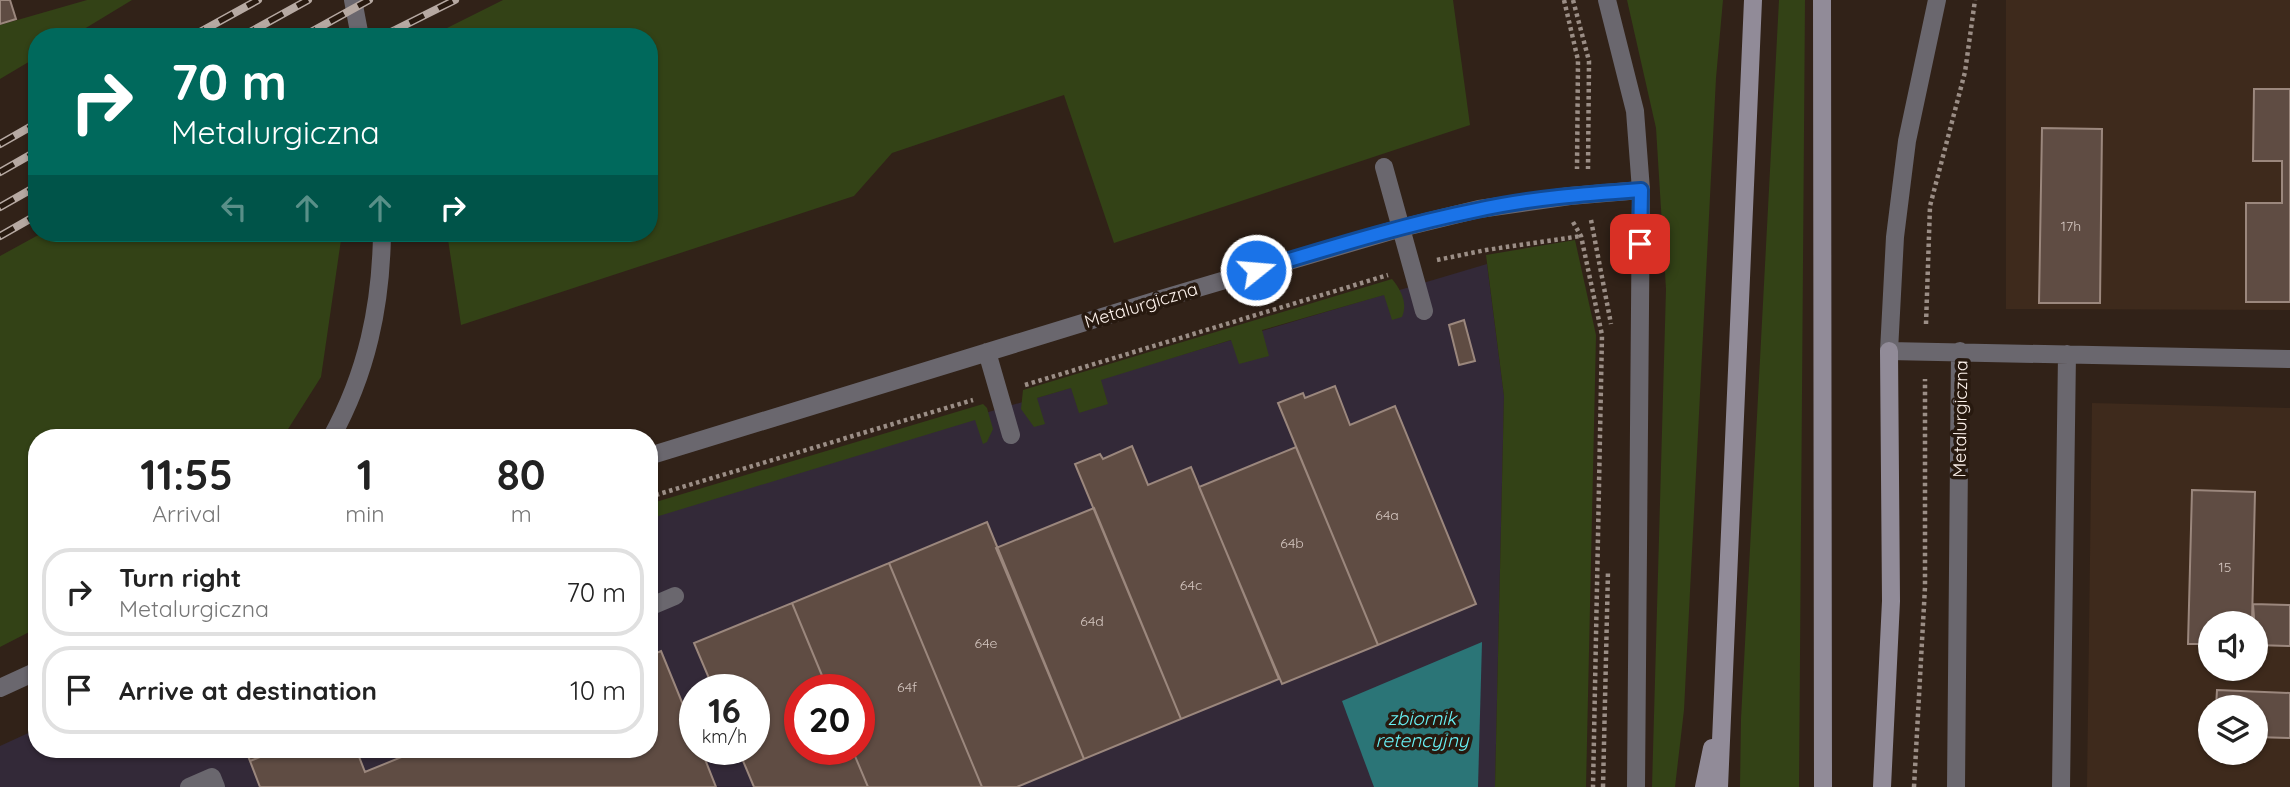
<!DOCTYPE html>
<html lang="en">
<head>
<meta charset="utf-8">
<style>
	:root { --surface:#fff; --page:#f2f2f2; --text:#222; --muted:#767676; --line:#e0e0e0 }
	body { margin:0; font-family:Quicksand,sans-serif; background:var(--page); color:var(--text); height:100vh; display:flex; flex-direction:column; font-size:26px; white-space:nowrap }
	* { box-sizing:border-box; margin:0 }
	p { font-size:23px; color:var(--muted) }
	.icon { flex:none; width:38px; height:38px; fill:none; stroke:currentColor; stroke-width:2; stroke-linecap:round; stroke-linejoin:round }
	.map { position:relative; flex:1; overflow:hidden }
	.details { position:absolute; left:28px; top:429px; width:630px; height:329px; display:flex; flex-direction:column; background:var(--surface); border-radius:28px; box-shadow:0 2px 5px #0004 }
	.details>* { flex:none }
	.hud { position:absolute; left:28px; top:28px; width:630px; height:214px; border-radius:28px; box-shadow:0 2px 5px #0004; background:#00695c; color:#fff; overflow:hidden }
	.controls { position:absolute; left:2198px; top:611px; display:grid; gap:14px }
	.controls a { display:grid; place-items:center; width:70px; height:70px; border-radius:50%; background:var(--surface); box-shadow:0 2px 5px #0004; font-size:35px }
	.speed { position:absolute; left:679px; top:674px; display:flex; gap:14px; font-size:35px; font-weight:700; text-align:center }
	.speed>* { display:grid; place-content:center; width:91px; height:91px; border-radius:50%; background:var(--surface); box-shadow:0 2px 5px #0004; line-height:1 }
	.speed small { font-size:18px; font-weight:400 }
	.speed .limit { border:10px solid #d22; background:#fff; color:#111 }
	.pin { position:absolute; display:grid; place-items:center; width:60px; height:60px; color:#fff; margin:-30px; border-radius:14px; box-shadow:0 4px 10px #0006 }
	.me { position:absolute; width:77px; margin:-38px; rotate:73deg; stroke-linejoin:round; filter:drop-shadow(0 0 5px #0008) }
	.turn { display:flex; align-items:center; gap:24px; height:147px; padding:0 28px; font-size:32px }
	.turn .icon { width:91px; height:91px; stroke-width:2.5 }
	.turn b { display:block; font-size:49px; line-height:60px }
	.lanes { display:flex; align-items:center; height:66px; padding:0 28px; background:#0003; justify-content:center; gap:35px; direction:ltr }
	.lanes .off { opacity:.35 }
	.eta { display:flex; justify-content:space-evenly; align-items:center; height:119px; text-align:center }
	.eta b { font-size:42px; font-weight:800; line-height:49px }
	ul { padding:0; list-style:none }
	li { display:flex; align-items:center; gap:21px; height:88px; margin:0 14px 10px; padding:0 14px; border:4px solid var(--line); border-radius:28px }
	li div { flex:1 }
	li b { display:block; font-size:26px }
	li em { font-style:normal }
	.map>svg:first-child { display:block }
	.commercial { fill:#332938; fill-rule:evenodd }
	.built { fill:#3e2a1c; fill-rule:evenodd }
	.green { fill:#334216 }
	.water { fill:#2b7577 }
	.building { fill:#5f4c43; stroke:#9b877d; stroke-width:2 }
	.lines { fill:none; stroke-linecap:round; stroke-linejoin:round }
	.path { stroke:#9b8e86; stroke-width:4.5; stroke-dasharray:3.5 3.5; stroke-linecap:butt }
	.lane { stroke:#6a676e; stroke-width:18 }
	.street { stroke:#6a676e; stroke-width:18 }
	.secondary { stroke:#918b98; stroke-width:18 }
	.rail-casing { stroke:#b6a9a2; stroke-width:8 }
	.rail { stroke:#27190f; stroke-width:5; stroke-dasharray:16; stroke-linecap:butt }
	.route-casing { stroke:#114b97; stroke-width:18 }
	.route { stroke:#1a73e8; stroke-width:12 }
	.labels { text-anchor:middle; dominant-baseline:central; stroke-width:7; stroke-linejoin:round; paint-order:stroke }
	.number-label { font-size:14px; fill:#d6c8c2 }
	.street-label { font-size:18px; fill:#fdf2ec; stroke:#27190f }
	.water-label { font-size:19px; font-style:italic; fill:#69f3f7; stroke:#27190f }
</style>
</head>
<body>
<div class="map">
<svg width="2290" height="787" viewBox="0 0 2290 787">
	<rect width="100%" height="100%" fill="#312218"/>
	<!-- commercial -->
	<path class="commercial" d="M 1487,264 L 1504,396 L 1495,787 L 0,787 L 0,746 L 37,729 L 37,749 L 649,749 L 649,513 ZM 695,690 L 754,690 L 754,749 L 695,749 ZM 800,690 L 859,690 L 859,749 L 800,749 Z"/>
	<!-- built -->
	<path class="built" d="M 2006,0 L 2290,0 L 2290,310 L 2006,309 Z
		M 2092,403 L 2290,408 L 2290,787 L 2087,787 ZM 2210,623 L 2256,623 L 2256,668 L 2210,668 ZM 2210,707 L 2256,707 L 2256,752 L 2210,752 Z"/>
	<!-- green -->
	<path class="green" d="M 87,0 L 132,0 L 71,37 L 37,37 L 37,57 L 0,79 L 0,25 Z
		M 503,0 L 1453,0 L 1470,125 L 1114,243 L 1064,95 L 892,153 L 854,196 L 461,325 L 447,233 L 649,233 L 649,37 L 429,37 Z
		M 1627,0 L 1723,0 L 1716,78 L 1684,710 L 1675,787 L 1652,787 L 1666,289 L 1656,128 Z
		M 1779,0 L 1805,0 L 1799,787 L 1740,787 L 1741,719 Z
		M 42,233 L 342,233 L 321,377 L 283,437 L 37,438 L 37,628 L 0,647 L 0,256 Z
		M 1575,240 L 1596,335 L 1586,787 L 1495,787 L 1504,396 L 1486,255 Z
		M 1392,279 C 1401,290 1408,303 1402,317 L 1392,320 L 1384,295 L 1262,330 L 1269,356 L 1239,364 L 1231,340 L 1101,380 L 1108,404 L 1079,413 L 1071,388 L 1037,398 L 1045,424 L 1034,427 L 1021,409 L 1023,390 Z
		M 983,404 L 987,408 L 993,429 L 987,442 L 983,444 L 975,420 L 649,519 L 649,504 Z"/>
	<!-- water -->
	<path class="water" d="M 1482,642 L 1478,787 L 1374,787 L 1342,701 Z"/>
	<!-- building -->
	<path class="building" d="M 0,0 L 10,0 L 16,19 L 0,24 Z
		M 2254,89 L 2290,89 L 2290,302 L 2246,302 L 2246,203 L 2282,203 L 2282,161 L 2253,161 Z
		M 2042,128 L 2102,129 L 2100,303 L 2039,303 Z
		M 1464,320 L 1475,361 L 1459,365 L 1449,325 Z
		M 1335,386 L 1350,425 L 1395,406 L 1476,604 L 1378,645 L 1278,403 L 1303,393 L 1305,398 Z
		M 1132,446 L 1148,485 L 1191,467 L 1279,679 L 1181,719 L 1075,464 L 1100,454 L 1103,459 Z
		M 1296,447 L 1378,645 L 1282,684 L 1199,487 Z
		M 2192,490 L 2255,492 L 2252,623 L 2210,623 L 2210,644 L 2188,644 Z
		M 1094,508 L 1181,719 L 1084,759 L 996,548 Z
		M 987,522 L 1084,759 L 1017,787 L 982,787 L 889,563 Z
		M 889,563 L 982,787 L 868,787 L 852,749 L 859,749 L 859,690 L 828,690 L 792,603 Z
		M 792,603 L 828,690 L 800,690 L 800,749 L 852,749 L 868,787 L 754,787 L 738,749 L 754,749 L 754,690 L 714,690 L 694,643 Z
		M 2253,604 L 2290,605 L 2290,646 L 2256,645 Z
		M 661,651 L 695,734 L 695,749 L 701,749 L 716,787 L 260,787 L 250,761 L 281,749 L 356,749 L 365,772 L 421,749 L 649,749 L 649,656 Z
		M 2217,690 L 2290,693 L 2290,738 L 2256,737 L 2256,707 L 2216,707 Z
		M 245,749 L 281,749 L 250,761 Z"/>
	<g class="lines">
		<!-- path -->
		<path class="path" d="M 1564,0 L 1578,60 L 1577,169
			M 1573,0 L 1589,61 L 1588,169
			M 1591,220 L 1611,324
			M 1573,222 L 1581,236 L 1602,335 L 1593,787
			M 1437,260 L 1486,250 L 1581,236
			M 1926,324 L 1930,206 L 1965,72 L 1975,0
			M 1025,385 L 1388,275
			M 649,497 L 973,400
			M 1603,787 L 1608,571
			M 1914,787 L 1925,587 L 1925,379"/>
		<!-- lane -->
		<path class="lane" d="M 1384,167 L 1424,311
			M 987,352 L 1011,435
			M 649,456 L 1154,301 L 1401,228 L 1479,209 L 1570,196 L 1641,190
			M 649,607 L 675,596
			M 189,787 L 212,777 L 216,787"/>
		<!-- street -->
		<path class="street" d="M 353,0 L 360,37
			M 1607,0 L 1635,111 L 1641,190 L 1636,787
			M 1937,0 L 1907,141 L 1895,237 L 1889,351 L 2290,359
			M 331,438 C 367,373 381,306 382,233
			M 0,688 L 37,671
			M 1956,787 L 1960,351
			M 2061,787 L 2067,354"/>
		<!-- secondary -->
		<path class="secondary" d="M 1822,0 L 1823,787
			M 1704,787 L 1712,748
			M 1719,787 L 1753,0
			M 1882,787 L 1891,601 L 1889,351"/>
		<!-- rail casing -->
		<g class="rail-casing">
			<path id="rail" d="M 191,37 L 258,0
				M 241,37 L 308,0
				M 302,37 L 369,0
				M 381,37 L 455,0
				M 0,144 L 37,123
				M 0,172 L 37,151
				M 0,207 L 37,186
				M 0,236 L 37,215"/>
		</g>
		<!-- rail -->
		<use href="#rail" class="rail"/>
	</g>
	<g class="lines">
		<!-- route casing -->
		<g class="route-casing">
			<path id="route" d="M 1256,270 C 1329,248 1402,225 1477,210 C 1531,198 1586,194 1641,190 L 1640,244"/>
		</g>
		<!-- route -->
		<use href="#route" class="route"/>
	</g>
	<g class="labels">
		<!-- number labels -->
		<g class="number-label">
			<text x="2071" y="226">17h</text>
			<text x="1387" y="515">64a</text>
			<text x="1292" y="543">64b</text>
			<text x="2225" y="567">15</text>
			<text x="1191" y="585">64c</text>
			<text x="1092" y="621">64d</text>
			<text x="986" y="643">64e</text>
			<text x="907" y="687">64f</text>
		</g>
		<!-- street labels -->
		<g class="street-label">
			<text transform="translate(1141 305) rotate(-17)">Metalurgiczna</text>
			<text transform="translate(1960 419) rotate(-89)">Metalurgiczna</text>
		</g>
		<!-- water labels -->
		<g class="water-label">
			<text x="1422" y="718">zbiornik<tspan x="1422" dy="22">retencyjny</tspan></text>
		</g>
	</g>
</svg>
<div class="controls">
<a><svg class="icon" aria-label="sound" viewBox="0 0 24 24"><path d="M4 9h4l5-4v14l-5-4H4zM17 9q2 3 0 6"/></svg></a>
<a><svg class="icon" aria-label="layers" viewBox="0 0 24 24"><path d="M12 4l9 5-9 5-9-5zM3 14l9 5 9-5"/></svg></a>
</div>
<div class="speed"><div>16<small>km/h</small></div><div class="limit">20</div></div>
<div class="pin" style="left:1640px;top:244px;background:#d93025"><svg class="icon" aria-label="arrive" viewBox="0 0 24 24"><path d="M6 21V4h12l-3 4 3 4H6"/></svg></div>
<svg class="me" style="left:1256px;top:270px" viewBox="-20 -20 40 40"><circle r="17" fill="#1a73e8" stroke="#fff" stroke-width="3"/><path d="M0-11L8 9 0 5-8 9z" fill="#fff"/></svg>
<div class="hud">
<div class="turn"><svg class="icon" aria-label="right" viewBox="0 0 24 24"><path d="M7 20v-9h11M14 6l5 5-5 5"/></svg><div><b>70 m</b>Metalurgiczna</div></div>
<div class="lanes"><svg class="icon off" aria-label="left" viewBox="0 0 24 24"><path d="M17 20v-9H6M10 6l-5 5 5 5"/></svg><svg class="icon off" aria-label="ahead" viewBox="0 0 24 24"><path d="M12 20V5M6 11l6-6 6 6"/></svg><svg class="icon off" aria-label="ahead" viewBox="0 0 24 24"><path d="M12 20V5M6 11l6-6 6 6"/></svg><svg class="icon" aria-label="right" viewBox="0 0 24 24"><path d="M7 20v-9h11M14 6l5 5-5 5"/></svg></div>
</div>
<section class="details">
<div class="eta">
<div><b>11:55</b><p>Arrival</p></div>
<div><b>1</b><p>min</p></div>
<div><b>80</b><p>m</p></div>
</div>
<ul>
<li><svg class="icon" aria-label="right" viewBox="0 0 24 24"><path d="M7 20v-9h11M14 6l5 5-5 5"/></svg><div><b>Turn right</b><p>Metalurgiczna</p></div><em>70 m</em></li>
<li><svg class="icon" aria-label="arrive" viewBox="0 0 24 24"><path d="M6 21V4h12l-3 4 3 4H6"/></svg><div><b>Arrive at destination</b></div><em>10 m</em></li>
</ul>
</section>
</div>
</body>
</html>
